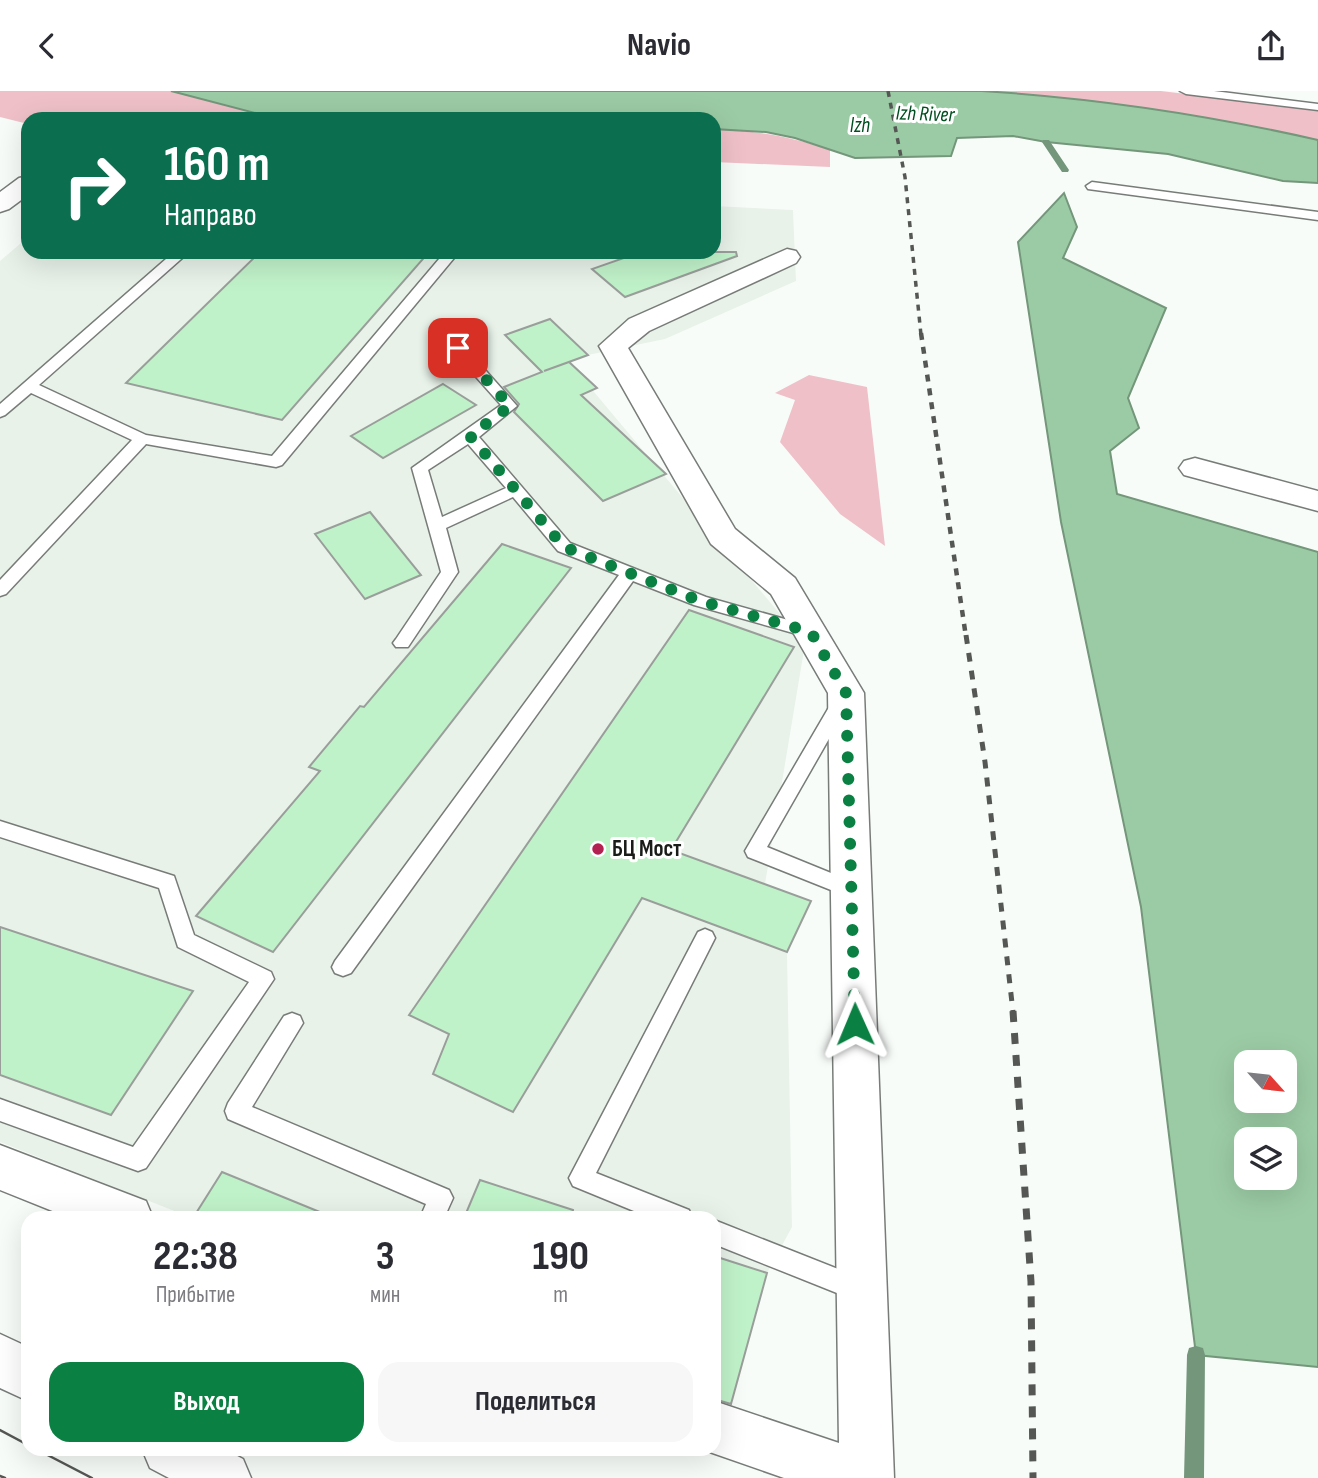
<!DOCTYPE html>
<html lang="ru">
<head>
<meta charset="utf-8">
<style>
	:root { --surface:#fff; --page:#f7f7f7; --text:#2b2b33; --muted:#7c7c81; --accent:#0b8043 }
	body { margin:0; font-family:"Sofia Sans Condensed",sans-serif; background:var(--page); color:var(--text); height:100vh; display:flex; flex-direction:column; font-size:26px; white-space:nowrap }
	* { box-sizing:border-box; margin:0 }
	p { font-size:23px; color:var(--muted) }
	.icon { flex:none; width:38px; height:38px; fill:none; stroke:currentColor; stroke-width:2; stroke-linecap:round; stroke-linejoin:round }
	.map { position:relative; flex:1; overflow:hidden }
	.side { position:absolute; left:21px; top:1120px; width:700px; height:245px; display:flex; flex-direction:column; background:var(--surface); border-radius:21px; box-shadow:0 7px 28px #0002 }
	.side>* { flex:none }
	.hud { position:absolute; left:21px; top:21px; width:700px; height:147px; border-radius:21px; box-shadow:0 7px 28px #0002; background:#0b6e4f; color:#fff; overflow:hidden }
	.needle { width:46px; rotate:117deg }
	.controls { position:absolute; left:1234px; top:959px; display:grid; gap:14px }
	.controls a { display:grid; place-items:center; width:63px; height:63px; border-radius:14px; background:var(--surface); box-shadow:0 7px 28px #0002; font-size:35px }
	.pin { position:absolute; display:grid; place-items:center; width:60px; height:60px; color:#fff; margin:-30px; border-radius:14px; box-shadow:0 4px 10px #0006 }
	.me { position:absolute; width:77px; margin:-38px; rotate:359deg; stroke-linejoin:round; filter:drop-shadow(0 0 5px #0008) }
	.turn { display:flex; align-items:center; gap:24px; height:147px; padding:0 28px; font-size:32px }
	.turn .icon { width:91px; height:91px; stroke-width:2.5 }
	.turn b { display:block; font-size:49px; line-height:60px }
	.eta { display:flex; justify-content:space-evenly; align-items:center; height:119px; text-align:center }
	.eta b { font-size:42px; font-weight:700; line-height:49px }
	.primary-button { display:flex; gap:14px; margin-top:auto; padding:14px 28px }
	.primary-button a { flex:1; height:80px; border-radius:21px; background:var(--accent); color:#fff; font-size:28px; font-weight:700; line-height:80px; text-align:center }
	.primary-button a+a { background:var(--page); color:var(--text) }
	header { display:flex; justify-content:space-between; align-items:center; height:91px; padding:0 28px; background:var(--surface); font-size:32px; font-weight:700 }
	.map>svg:first-child { display:block }
	.built { fill:#e8f2e9 }
	.green { fill:#efc0c8 }
	.water { fill:#9bcba4; stroke:#74967b; stroke-width:2; fill-rule:evenodd }
	.lines { fill:none; stroke-linecap:round; stroke-linejoin:round }
	.stream { fill:#74967b; fill-rule:evenodd }
	.building { fill:#c0f2c9; stroke:#9a9e9b; stroke-width:2 }
	.lane-casing { stroke:#787c79; stroke-width:3 }
	.street-casing { stroke:#787c79; stroke-width:3 }
	.primary-casing { stroke:#787c79; stroke-width:3 }
	.lane { fill:#fff; fill-rule:evenodd }
	.street { fill:#fff; fill-rule:evenodd }
	.primary { fill:#fff; fill-rule:evenodd }
	.tram { stroke:#555755; stroke-width:2.5 }
	.rail-far3 { stroke:#555755; stroke-width:3.5; stroke-dasharray:6 6; stroke-linecap:butt }
	.rail-far2 { stroke:#555755; stroke-width:4.5; stroke-dasharray:7 7; stroke-linecap:butt }
	.rail-far1 { stroke:#555755; stroke-width:5; stroke-dasharray:9 9; stroke-linecap:butt }
	.rail { stroke:#555755; stroke-width:7; stroke-dasharray:11 11; stroke-linecap:butt }
	.route { stroke:#0b8043; stroke-width:12; stroke-dasharray:0 21.6 }
	.poi-dot { fill:#b22152; stroke:#fff; stroke-width:2.5 }
	.labels { text-anchor:middle; dominant-baseline:central; stroke-width:6; stroke-linejoin:round; paint-order:stroke }
	.far-water-label { font-size:21px; font-style:italic; fill:#004f20; stroke:#fff }
	.poi-label { font-size:23px; font-weight:bold; fill:#1a1c1a; stroke:#fff; text-anchor:start }
</style>
</head>
<body>
<header><svg class="icon" aria-label="back" viewBox="0 0 24 24"><path d="M15 5l-7 7 7 7"/></svg>Navio<svg class="icon" aria-label="share" viewBox="0 0 24 24"><path d="M12 15V3M7 8l5-5 5 5M5 13v7h14v-7"/></svg></header>
<div class="map">
<svg width="1318" height="1387" viewBox="0 0 1318 1387">
	<rect width="100%" height="100%" fill="#f8fcf9"/>
	<!-- built -->
	<path class="built" d="M 714,115 L 793,119 L 796,190 L 665,248 L 588,264 L 569,271 L 805,553 L 765,793 L 811,810 L 787,861 L 792,1136 L 767,1182 L 732,1308 L 714,1302 L 714,1127 L 192,1127 L 0,1051 L 0,170 L 28,146 L 28,161 L 714,161 Z"/>
	<!-- green -->
	<path class="green" d="M 0,0 L 171,0 L 263,24 L 297,28 L 28,28 L 28,33 L 0,26 Z
		M 982,0 L 1161,0 L 1313,18 L 1318,19 L 1318,49 C 1208,24 1094,7 982,0 Z
		M 714,38 C 757,40 789,45 830,59 L 830,76 L 714,71 Z
		M 809,284 L 867,296 L 885,455 L 840,423 L 780,351 L 795,309 L 775,302 Z"/>
	<!-- water -->
	<path class="water" d="M 171,0 L 982,0 C 1094,7 1208,24 1318,49 L 1318,92 L 1283,90 L 1168,63 L 1046,51 L 1013,45 L 957,47 L 951,65 L 855,67 L 795,47 L 766,41 L 714,38 L 714,28 L 297,28 L 263,24 Z
		M 1064,102 L 1077,136 L 1063,167 L 1166,217 L 1128,307 L 1139,337 L 1110,360 L 1117,403 L 1318,461 L 1318,1276 L 1196,1264 L 1141,816 L 1061,431 L 1018,151 ZM 1246,971 L 1284,971 L 1284,1010 L 1246,1010 ZM 1246,1048 L 1284,1048 L 1284,1087 L 1246,1087 Z"/>
	<g class="lines">
		<!-- stream -->
		<path class="stream" d="M 1043,49 L 1049,49 L 1069,79 L 1068,81 L 1062,81 L 1042,51 Z
			M 1196,1255 L 1203,1257 L 1205,1264 L 1204,1387 L 1184,1387 L 1187,1264 L 1189,1257 Z"/>
	</g>
	<!-- building -->
	<path class="building" d="M 260,161 L 429,161 L 282,329 L 126,292 Z
		M 641,161 L 736,161 L 737,165 L 625,206 L 592,178 Z
		M 550,228 L 588,264 L 544,280 L 569,271 L 597,297 L 581,304 L 666,383 L 603,410 L 514,321 L 519,313 L 504,296 L 542,281 L 505,244 Z
		M 443,293 L 476,314 L 383,367 L 351,345 Z
		M 370,421 L 421,484 L 365,508 L 315,443 Z
		M 502,453 L 571,477 L 273,861 L 196,825 L 320,680 L 309,676 L 360,615 L 364,616 Z
		M 689,519 L 794,556 L 671,759 L 811,810 L 787,861 L 642,807 L 513,1021 L 433,983 L 449,943 L 409,924 Z
		M 0,836 L 193,900 L 111,1024 L 0,984 Z
		M 222,1081 L 332,1126 L 332,1127 L 193,1127 Z
		M 480,1089 L 573,1119 L 572,1127 L 464,1127 Z
		M 714,1165 L 767,1182 L 731,1313 L 714,1308 Z"/>
	<g class="lines">
		<!-- lane casing -->
		<g class="lane-casing">
			<path id="lane" d="M 1180,0 L 1214,0 L 1318,13 L 1318,19 L 1186,3 Z
				M 1092,91 L 1318,121 L 1318,129 L 1088,98 L 1086,95 Z
				M 174,161 L 189,161 L 39,294 L 146,344 L 272,365 L 445,161 L 459,161 L 282,374 L 276,376 L 146,353 L 6,503 L 0,505 L 0,489 L 132,349 L 31,302 L 5,324 L 0,326 L 0,313 Z
				M 458,253 L 463,254 L 517,315 L 479,346 L 570,452 L 706,506 L 817,537 L 820,541 L 811,547 L 694,514 L 633,490 L 351,882 L 343,885 L 335,882 L 332,876 L 335,870 L 619,484 L 558,460 L 513,406 L 446,437 L 458,481 L 408,556 L 396,556 L 393,552 L 396,548 L 441,481 L 412,377 L 501,314 L 453,260 L 453,254 ZM 468,353 L 506,397 L 442,426 L 428,379 Z
				M 841,604 L 847,606 L 850,611 L 767,756 L 858,793 L 861,799 L 858,805 L 851,807 L 748,766 L 745,760 L 835,606 Z
				M 0,730 L 174,785 L 194,844 L 271,881 L 274,888 L 146,1077 L 138,1080 L 0,1030 L 0,1008 L 133,1056 L 249,891 L 178,856 L 159,797 L 0,746 Z
				M 705,838 L 712,841 L 715,847 L 596,1082 L 689,1119 L 692,1127 L 651,1127 L 573,1095 L 569,1087 L 698,841 Z
				M 292,922 L 300,925 L 303,932 L 252,1016 L 449,1099 L 453,1107 L 444,1127 L 420,1127 L 426,1113 L 228,1028 L 225,1020 L 228,1012 L 284,925 Z
				M 714,1129 L 871,1191 L 874,1200 L 871,1209 L 862,1212 L 714,1153 Z"/>
		</g>
		<!-- street casing -->
		<g class="street-casing">
			<path id="street" d="M 28,85 L 28,104 L 9,118 L 0,121 L 0,101 L 19,87 Z
				M 787,158 L 796,160 L 800,166 L 796,172 L 649,240 L 628,257 L 735,438 L 795,487 L 864,602 L 894,1387 L 784,1387 L 701,1358 L 714,1358 L 714,1310 L 839,1352 L 828,602 L 771,503 L 711,453 L 599,255 L 629,228 Z
				M 1195,367 L 1318,400 L 1318,420 L 1184,384 L 1179,377 L 1184,370 Z
				M 0,1054 L 146,1110 L 153,1127 L 70,1127 L 0,1099 Z"/>
		</g>
		<!-- primary casing -->
		<g class="primary-casing">
			<path id="primary" d="M 0,1243 L 28,1256 L 28,1310 L 0,1297 Z
				M 142,1358 L 224,1358 L 243,1368 L 251,1387 L 169,1387 L 150,1377 Z"/>
		</g>
		<!-- lane -->
		<use href="#lane" class="lane"/>
		<!-- street -->
		<use href="#street" class="street"/>
		<!-- primary -->
		<use href="#primary" class="primary"/>
		<!-- tram -->
		<path class="tram" d="M 0,1339 L 28,1354
			M 36,1358 L 92,1387
			M 0,1385 L 5,1387"/>
		<!-- rail-far3 -->
		<path class="rail-far3" d="M 888,0 L 905,86 L 921,244"/>
		<!-- rail-far2 -->
		<path class="rail-far2" d="M 921,242 L 966,546"/>
		<!-- rail-far1 -->
		<path class="rail-far1" d="M 966,544 L 985,671 L 1013,921"/>
		<!-- rail -->
		<path class="rail" d="M 1013,920 L 1031,1191 L 1033,1387"/>
	</g>
	<g class="lines">
		<!-- route -->
		<path class="route" d="M 458,257 L 510,315 L 470,345 L 564,456 L 700,510 L 811,541 L 846,602 L 855,933"/>
	</g>
	<!-- markers -->
	<circle class="poi-dot" cx="598" cy="758" r="7"/>
	<g class="labels">
		<!-- far-water labels -->
		<g class="far-water-label">
			<text transform="translate(925 23) rotate(2)">Izh River</text>
			<text x="860" y="34">Izh</text>
		</g>
		<!-- poi labels -->
		<g class="poi-label">
			<text x="612" y="758">БЦ Мост</text>
		</g>
	</g>
</svg>
<div class="controls">
<a><svg class="needle" viewBox="-14 -14 28 28"><path d="M0-13l5 13h-10z" fill="#e53935"/><path d="M0 13l5-13h-10z" fill="#7c7c81"/></svg></a>
<a><svg class="icon" aria-label="layers" viewBox="0 0 24 24"><path d="M12 4l9 5-9 5-9-5zM3 14l9 5 9-5"/></svg></a>
</div>
<div class="pin" style="left:458px;top:257px;background:#d93025"><svg class="icon" aria-label="arrive" viewBox="0 0 24 24"><path d="M6 21V4h12l-3 4 3 4H6"/></svg></div>
<svg class="me" style="left:855px;top:933px" viewBox="-20 -20 40 40"><path d="M0-17L14 15 0 8-14 15z" fill="#0b8043" stroke="#fff" stroke-width="4"/></svg>
<div class="hud">
<div class="turn"><svg class="icon" aria-label="right" viewBox="0 0 24 24"><path d="M7 20v-9h11M14 6l5 5-5 5"/></svg><div><b>160 m</b>Направо</div></div>
</div>
<section class="side">
<div class="eta">
<div><b>22:38</b><p>Прибытие</p></div>
<div><b>3</b><p>мин</p></div>
<div><b>190</b><p>m</p></div>
</div>
<div class="primary-button"><a>Выход</a><a>Поделиться</a></div>
</section>
</div>
</body>
</html>
